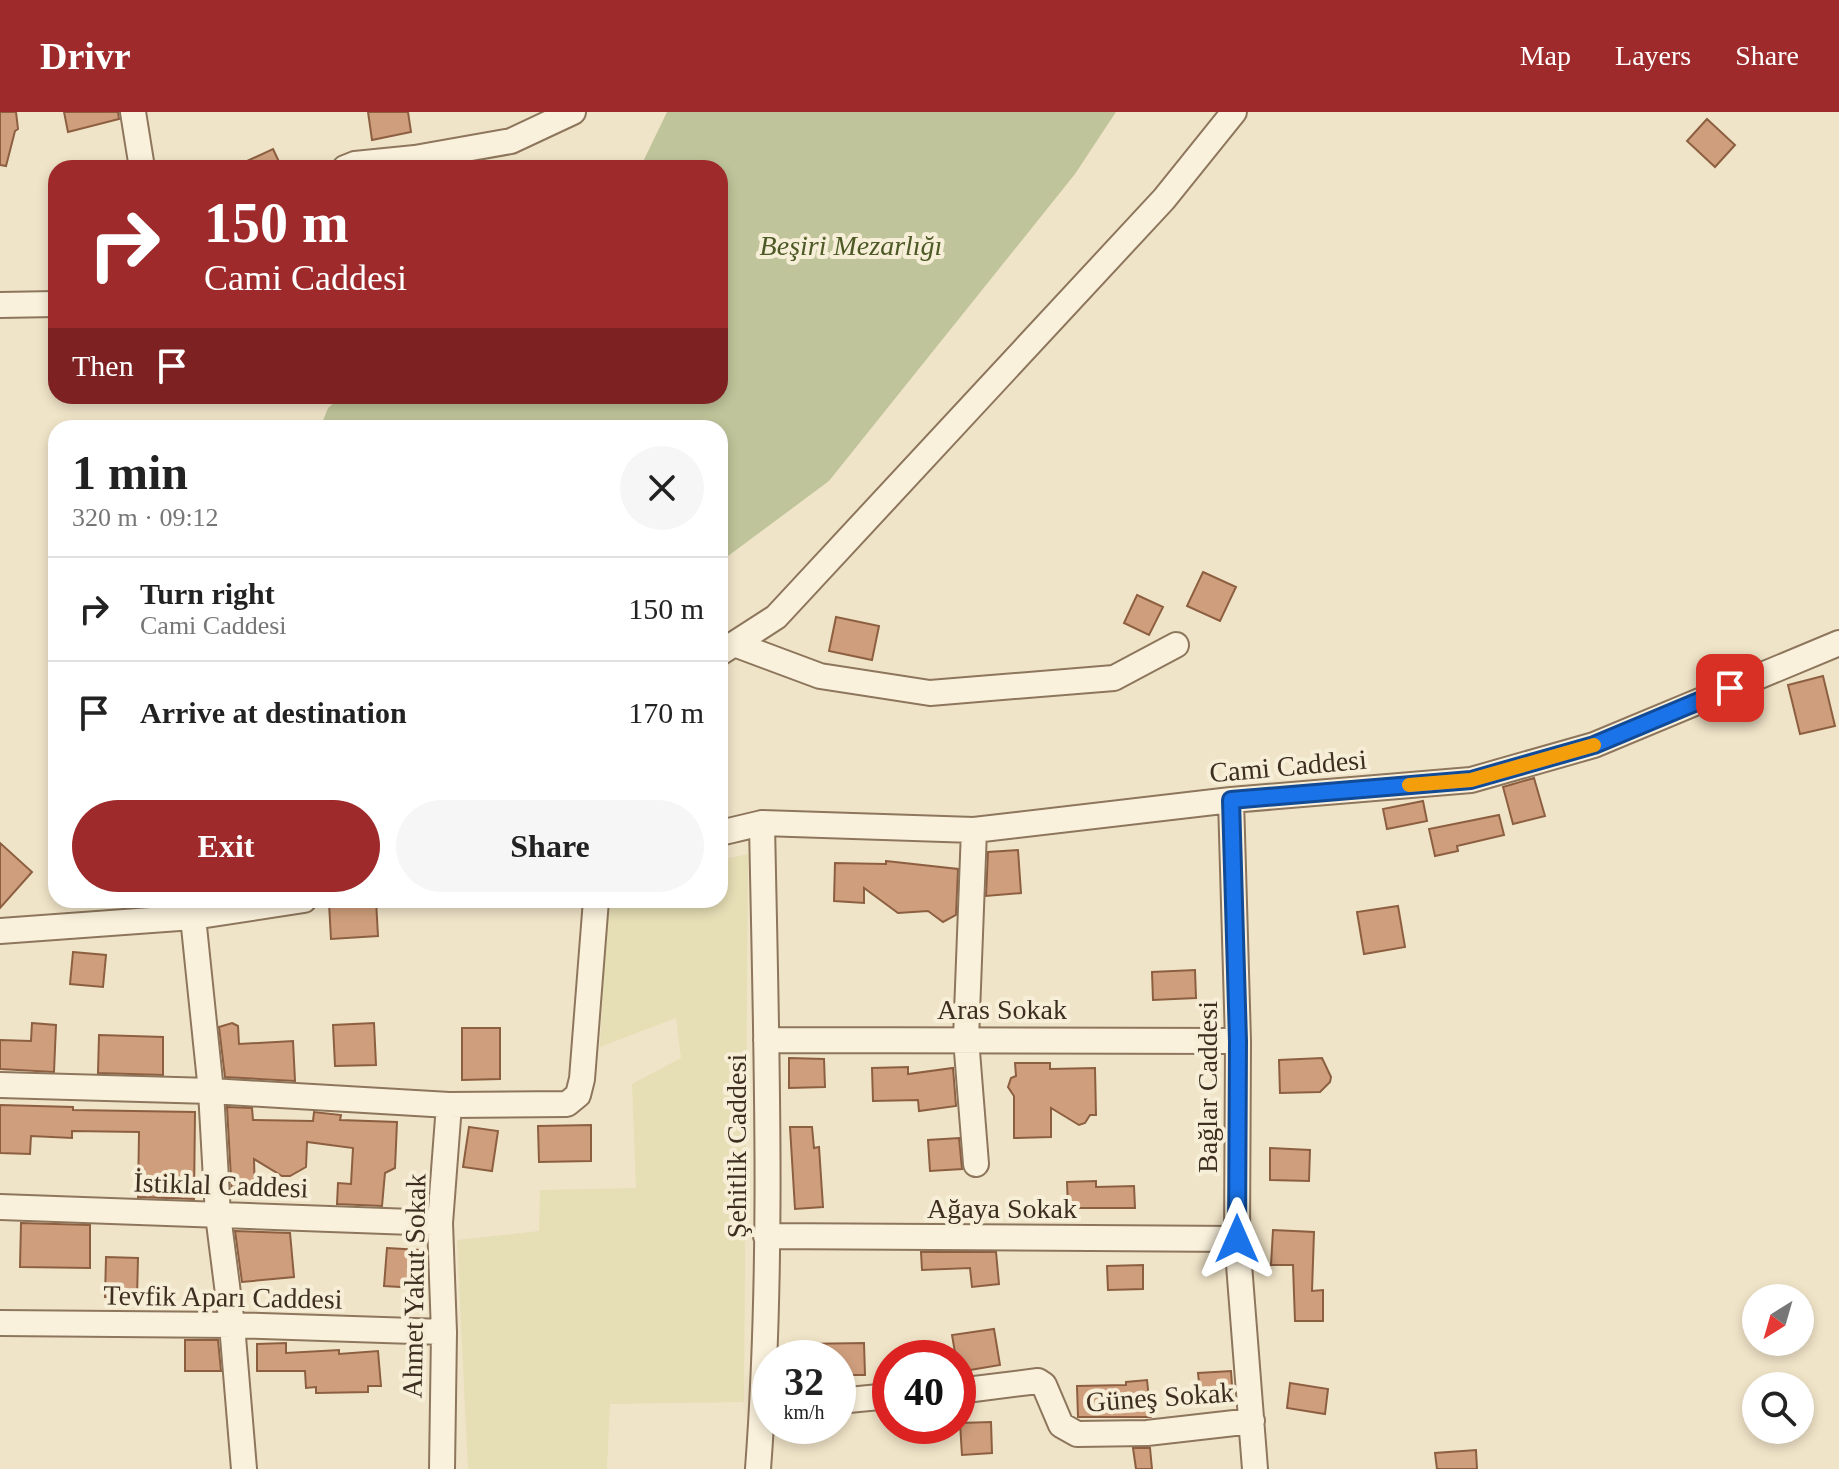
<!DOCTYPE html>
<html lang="en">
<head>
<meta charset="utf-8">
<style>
	:root { --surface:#fff; --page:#f6f6f6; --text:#222; --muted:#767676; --line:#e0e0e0; --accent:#9e2a2b }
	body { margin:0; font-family:Georgia,serif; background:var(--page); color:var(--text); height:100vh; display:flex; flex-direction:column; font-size:30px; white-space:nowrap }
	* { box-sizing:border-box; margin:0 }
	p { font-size:26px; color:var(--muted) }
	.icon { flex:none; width:44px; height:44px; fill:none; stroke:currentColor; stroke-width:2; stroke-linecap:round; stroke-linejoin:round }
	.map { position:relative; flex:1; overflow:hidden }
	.sheet { position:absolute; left:48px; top:308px; width:680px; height:488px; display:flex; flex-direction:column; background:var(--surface); border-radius:24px; box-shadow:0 4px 12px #0003 }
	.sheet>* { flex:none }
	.banner { position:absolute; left:48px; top:48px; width:680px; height:244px; border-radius:24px; box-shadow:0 4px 12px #0003; background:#9e2a2b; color:#fff; overflow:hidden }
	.needle { width:52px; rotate:217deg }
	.controls { position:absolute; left:1742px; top:1172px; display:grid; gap:16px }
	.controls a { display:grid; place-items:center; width:72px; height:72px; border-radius:50%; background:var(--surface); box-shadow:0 4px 12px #0003; font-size:40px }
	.speed { position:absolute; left:752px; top:1228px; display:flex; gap:16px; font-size:40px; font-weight:700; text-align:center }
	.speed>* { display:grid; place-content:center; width:104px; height:104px; border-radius:50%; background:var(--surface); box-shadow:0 4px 12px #0003; line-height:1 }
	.speed small { font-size:20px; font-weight:400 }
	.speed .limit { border:12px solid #d22; background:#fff; color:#111 }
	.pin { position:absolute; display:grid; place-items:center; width:68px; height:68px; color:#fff; margin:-34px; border-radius:16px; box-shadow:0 4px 12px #0006 }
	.me { position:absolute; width:88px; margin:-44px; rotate:0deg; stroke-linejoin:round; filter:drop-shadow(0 0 6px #0008) }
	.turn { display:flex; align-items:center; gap:28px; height:168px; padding:0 24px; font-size:36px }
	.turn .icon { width:104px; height:104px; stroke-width:2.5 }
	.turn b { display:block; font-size:56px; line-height:68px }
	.then { display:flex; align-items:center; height:76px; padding:0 24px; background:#0003; gap:16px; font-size:30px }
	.round { display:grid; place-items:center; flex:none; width:84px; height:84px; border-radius:42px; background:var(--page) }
	.headline { display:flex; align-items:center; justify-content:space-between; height:136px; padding:0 24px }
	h1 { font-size:48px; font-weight:700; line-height:60px }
	.cta { display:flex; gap:16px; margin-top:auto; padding:16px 24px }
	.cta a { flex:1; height:92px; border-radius:48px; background:var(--accent); color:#fff; font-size:32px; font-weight:700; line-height:92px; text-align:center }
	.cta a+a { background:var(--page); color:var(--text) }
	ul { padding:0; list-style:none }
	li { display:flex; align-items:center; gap:24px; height:104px; padding:0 24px; border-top:2px solid var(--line) }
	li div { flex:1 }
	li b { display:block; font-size:30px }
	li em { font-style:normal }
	header { display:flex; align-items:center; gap:48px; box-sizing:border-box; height:112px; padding:0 40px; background:var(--accent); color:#fff }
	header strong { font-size:38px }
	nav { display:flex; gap:44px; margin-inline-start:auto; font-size:28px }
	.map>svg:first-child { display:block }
	.farmland { fill:#e6deb5 }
	.cemetery { fill:#bfc49a }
	.building { fill:#cf9f7d; stroke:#8d5f41; stroke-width:2 }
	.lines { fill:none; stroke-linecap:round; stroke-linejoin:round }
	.minor-casing { stroke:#8d765c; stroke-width:28 }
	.minor { stroke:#faf1dc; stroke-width:24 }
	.route-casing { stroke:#114b97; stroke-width:20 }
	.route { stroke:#1a73e8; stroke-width:14 }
	.slow { stroke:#f59e0b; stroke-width:14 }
	.labels { text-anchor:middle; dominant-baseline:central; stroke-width:8; stroke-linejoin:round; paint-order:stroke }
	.park-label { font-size:28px; font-style:italic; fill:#4d5a26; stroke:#f7eed8 }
	.street-label { font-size:28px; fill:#3d2e20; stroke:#f7eed8 }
</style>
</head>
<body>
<header>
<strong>Drivr</strong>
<nav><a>Map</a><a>Layers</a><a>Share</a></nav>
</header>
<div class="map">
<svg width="1839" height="1357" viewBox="0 0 1839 1357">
	<rect width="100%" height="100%" fill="#f0e4c8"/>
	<!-- farmland -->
	<path class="farmland" d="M 748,742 L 744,1290 L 610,1292 L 607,1357 L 468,1357 L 457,1128 L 539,1119 L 540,1078 L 636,1076 L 632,972 L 681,946 L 676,906 L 600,935 L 607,788 L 720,788 L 720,748 Z"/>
	<!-- cemetery -->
	<path class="cemetery" d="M 667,0 L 1116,0 L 1075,62 L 829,369 L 720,450 L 720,316 L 320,316 L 328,296 L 342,284 L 720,284 L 720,56 L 640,56 Z"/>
	<!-- building -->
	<path class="building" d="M 0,0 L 16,0 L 18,17 L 15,19 L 6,54 L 0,53 Z
		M 64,0 L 118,0 L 119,7 L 68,20 Z
		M 368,0 L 408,0 L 411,20 L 372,28 Z
		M 1707,7 L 1735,33 L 1715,55 L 1687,29 Z
		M 273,37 L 282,56 L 232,56 Z
		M 1203,460 L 1236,475 L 1220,509 L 1187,494 Z
		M 1137,483 L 1163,495 L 1149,523 L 1124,511 Z
		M 836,505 L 879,514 L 872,548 L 829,539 Z
		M 1823,564 L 1835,614 L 1800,622 L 1788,573 Z
		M 1534,666 L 1545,704 L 1513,712 L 1503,675 Z
		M 1423,689 L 1427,709 L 1387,717 L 1383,697 Z
		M 1499,703 L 1504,723 L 1457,734 L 1458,739 L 1435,744 L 1429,717 Z
		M 0,731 L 32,760 L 0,796 Z
		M 1018,738 L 1021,781 L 986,784 L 988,740 Z
		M 886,749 L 958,757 L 956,803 L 943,810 L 928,799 L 898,801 L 864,776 L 864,791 L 834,789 L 835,751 L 886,752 Z
		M 376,788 L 378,824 L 331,827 L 329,791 Z
		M 1398,794 L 1405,835 L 1364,842 L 1357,800 Z
		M 73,840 L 106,843 L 103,875 L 70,872 Z
		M 1195,858 L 1196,886 L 1153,888 L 1152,860 Z
		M 32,911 L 56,913 L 54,960 L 0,957 L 0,928 L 31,929 Z
		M 232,911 L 238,914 L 239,932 L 293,929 L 295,969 L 225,965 L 219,915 Z
		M 374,911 L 376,953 L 335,954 L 333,913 Z
		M 462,916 L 500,916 L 500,967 L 462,968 Z
		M 99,923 L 163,925 L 163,963 L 98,961 Z
		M 789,946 L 824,947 L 825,975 L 789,976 Z
		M 1322,946 L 1331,965 L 1330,970 L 1320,980 L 1280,981 L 1279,948 Z
		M 1015,951 L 1050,951 L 1050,957 L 1095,956 L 1096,1003 L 1090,1003 L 1085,1011 L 1079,1013 L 1051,996 L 1051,1025 L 1014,1026 L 1014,984 L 1008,975 L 1011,966 L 1016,964 Z
		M 908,955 L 908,962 L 953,956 L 956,994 L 919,999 L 918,988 L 873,989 L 872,956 Z
		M 0,993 L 73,995 L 73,998 L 195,1000 L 194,1087 L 138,1085 L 139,1020 L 72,1019 L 72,1026 L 31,1024 L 30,1042 L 0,1041 Z
		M 227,995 L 252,996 L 253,1008 L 313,1009 L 314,1000 L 341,1003 L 340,1008 L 397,1010 L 395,1056 L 385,1061 L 382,1094 L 337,1092 L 338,1071 L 351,1072 L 353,1036 L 307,1030 L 306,1055 L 290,1064 L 282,1064 L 254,1047 L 255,1083 L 232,1084 Z
		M 591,1013 L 591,1049 L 539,1050 L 538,1014 Z
		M 469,1015 L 498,1019 L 492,1059 L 463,1055 Z
		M 790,1015 L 812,1015 L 814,1036 L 819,1035 L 823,1095 L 795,1097 Z
		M 959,1026 L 962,1057 L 930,1059 L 928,1028 Z
		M 1270,1036 L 1310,1038 L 1309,1069 L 1270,1068 Z
		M 1096,1069 L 1096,1075 L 1134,1074 L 1135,1096 L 1068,1096 L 1067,1070 Z
		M 21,1111 L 90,1113 L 90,1156 L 20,1155 Z
		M 1273,1118 L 1314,1120 L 1312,1179 L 1323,1178 L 1323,1209 L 1295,1209 L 1293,1153 L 1271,1153 Z
		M 235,1119 L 290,1121 L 294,1165 L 242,1170 Z
		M 387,1136 L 420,1138 L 417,1176 L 384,1174 Z
		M 921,1140 L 996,1140 L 999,1172 L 972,1175 L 970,1156 L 922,1158 Z
		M 106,1145 L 138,1146 L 137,1186 L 105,1185 Z
		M 1143,1153 L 1143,1177 L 1108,1178 L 1107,1154 Z
		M 994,1217 L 1000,1253 L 958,1260 L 958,1246 L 956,1246 L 952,1223 Z
		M 185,1228 L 218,1228 L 221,1259 L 185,1259 Z
		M 286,1231 L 286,1241 L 339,1238 L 339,1242 L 378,1239 L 381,1274 L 368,1274 L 368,1280 L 316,1281 L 316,1275 L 306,1276 L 305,1259 L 257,1259 L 257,1232 Z
		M 864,1231 L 865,1263 L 838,1263 L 838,1246 L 801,1246 L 801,1232 Z
		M 1231,1259 L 1233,1287 L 1201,1290 L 1198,1261 Z
		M 1147,1268 L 1151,1305 L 1078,1305 L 1077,1274 L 1126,1273 L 1126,1270 Z
		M 1290,1271 L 1328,1277 L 1325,1302 L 1287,1296 Z
		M 991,1310 L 992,1341 L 962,1343 L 960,1311 Z
		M 1133,1336 L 1150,1336 L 1152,1357 L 1136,1357 Z
		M 1476,1338 L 1477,1357 L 1437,1357 L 1435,1341 Z"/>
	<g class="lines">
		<!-- minor casing -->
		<g class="minor-casing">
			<path id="minor" d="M 133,0 L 142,56
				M 345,56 L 355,52 L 415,46 L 511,29 L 573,0
				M 0,193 L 56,192
				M 734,532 L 820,564 L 930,581 L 1114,566 L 1176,533
				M 720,541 L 776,505 L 1164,87 L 1234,0
				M 1231,688 L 1238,929 L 1237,1127 L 1255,1357
				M 974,718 L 966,927 L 976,1052
				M 720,721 L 762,711 L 974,718 L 1231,688 L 1471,668 L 1594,633 L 1839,531
				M 193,805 L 211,979 L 218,1103 L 232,1213 L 244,1357
				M 0,819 L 193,805 L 304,788
				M 766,928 L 1238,929
				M 0,973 L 211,979 L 449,993 L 567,992 L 578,983 L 582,967 L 596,788
				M 0,1095 L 440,1111
				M 766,1124 L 1237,1127
				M 0,1211 L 232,1213 L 444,1220
				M 958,1279 L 1038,1269 L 1044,1273 L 1061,1313 L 1077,1322 L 1147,1321 L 1252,1309
				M 838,1289 L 890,1284
				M 442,1357 L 444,1220 L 440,1111 L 449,993
				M 758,1357 C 774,1143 766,926 762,711"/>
		</g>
		<!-- minor -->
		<use href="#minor" class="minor"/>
	</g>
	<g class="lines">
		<!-- route casing -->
		<g class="route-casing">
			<path id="route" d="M 1237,1127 L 1238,929 L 1231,688 L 1471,668 L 1594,633 L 1730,576"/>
		</g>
		<!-- route -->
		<use href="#route" class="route"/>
		<!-- slow -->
		<path class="slow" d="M 1409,673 L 1471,668 L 1594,633"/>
	</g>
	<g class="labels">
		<!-- park labels -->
		<g class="park-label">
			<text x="851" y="133">Beşiri Mezarlığı</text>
		</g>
		<!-- street labels -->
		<g class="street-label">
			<text transform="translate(1288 654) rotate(-5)">Cami Caddesi</text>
			<text x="1002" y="897">Aras Sokak</text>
			<text transform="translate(1207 975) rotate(-90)">Bağlar Caddesi</text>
			<text transform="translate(736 1034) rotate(-90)">Şehitlik Caddesi</text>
			<text transform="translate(221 1073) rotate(2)">İstiklal Caddesi</text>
			<text x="1002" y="1096">Ağaya Sokak</text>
			<text transform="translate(414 1174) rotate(-89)">Ahmet Yakut Sokak</text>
			<text transform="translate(223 1185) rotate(1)">Tevfik Aparı Caddesi</text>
			<text transform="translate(1160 1285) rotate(-4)">Güneş Sokak</text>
		</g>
	</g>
</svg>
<div class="controls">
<a><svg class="needle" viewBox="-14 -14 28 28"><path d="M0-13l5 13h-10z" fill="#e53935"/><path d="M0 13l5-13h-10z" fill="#767676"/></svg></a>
<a><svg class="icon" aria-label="search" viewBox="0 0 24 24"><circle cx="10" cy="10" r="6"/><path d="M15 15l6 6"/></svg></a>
</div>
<div class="speed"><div>32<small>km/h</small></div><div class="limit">40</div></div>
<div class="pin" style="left:1730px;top:576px;background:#d93025"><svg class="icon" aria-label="arrive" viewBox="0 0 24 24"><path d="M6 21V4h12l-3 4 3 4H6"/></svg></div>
<svg class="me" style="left:1237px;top:1127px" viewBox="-20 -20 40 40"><path d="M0-17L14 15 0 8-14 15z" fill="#1a73e8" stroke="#fff" stroke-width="4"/></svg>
<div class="banner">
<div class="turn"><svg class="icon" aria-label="right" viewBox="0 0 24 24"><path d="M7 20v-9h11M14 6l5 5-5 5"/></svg><div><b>150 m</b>Cami Caddesi</div></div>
<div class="then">Then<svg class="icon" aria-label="arrive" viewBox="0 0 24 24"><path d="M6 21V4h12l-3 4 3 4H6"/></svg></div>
</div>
<section class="sheet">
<div class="headline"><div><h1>1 min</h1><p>320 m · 09:12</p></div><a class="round"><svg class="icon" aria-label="close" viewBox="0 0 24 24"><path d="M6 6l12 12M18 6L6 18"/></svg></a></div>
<ul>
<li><svg class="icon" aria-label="right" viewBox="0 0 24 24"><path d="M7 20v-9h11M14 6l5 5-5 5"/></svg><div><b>Turn right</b><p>Cami Caddesi</p></div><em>150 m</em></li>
<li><svg class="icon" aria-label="arrive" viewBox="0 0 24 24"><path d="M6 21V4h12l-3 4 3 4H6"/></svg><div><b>Arrive at destination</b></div><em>170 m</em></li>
</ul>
<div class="cta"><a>Exit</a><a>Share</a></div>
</section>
</div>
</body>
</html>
